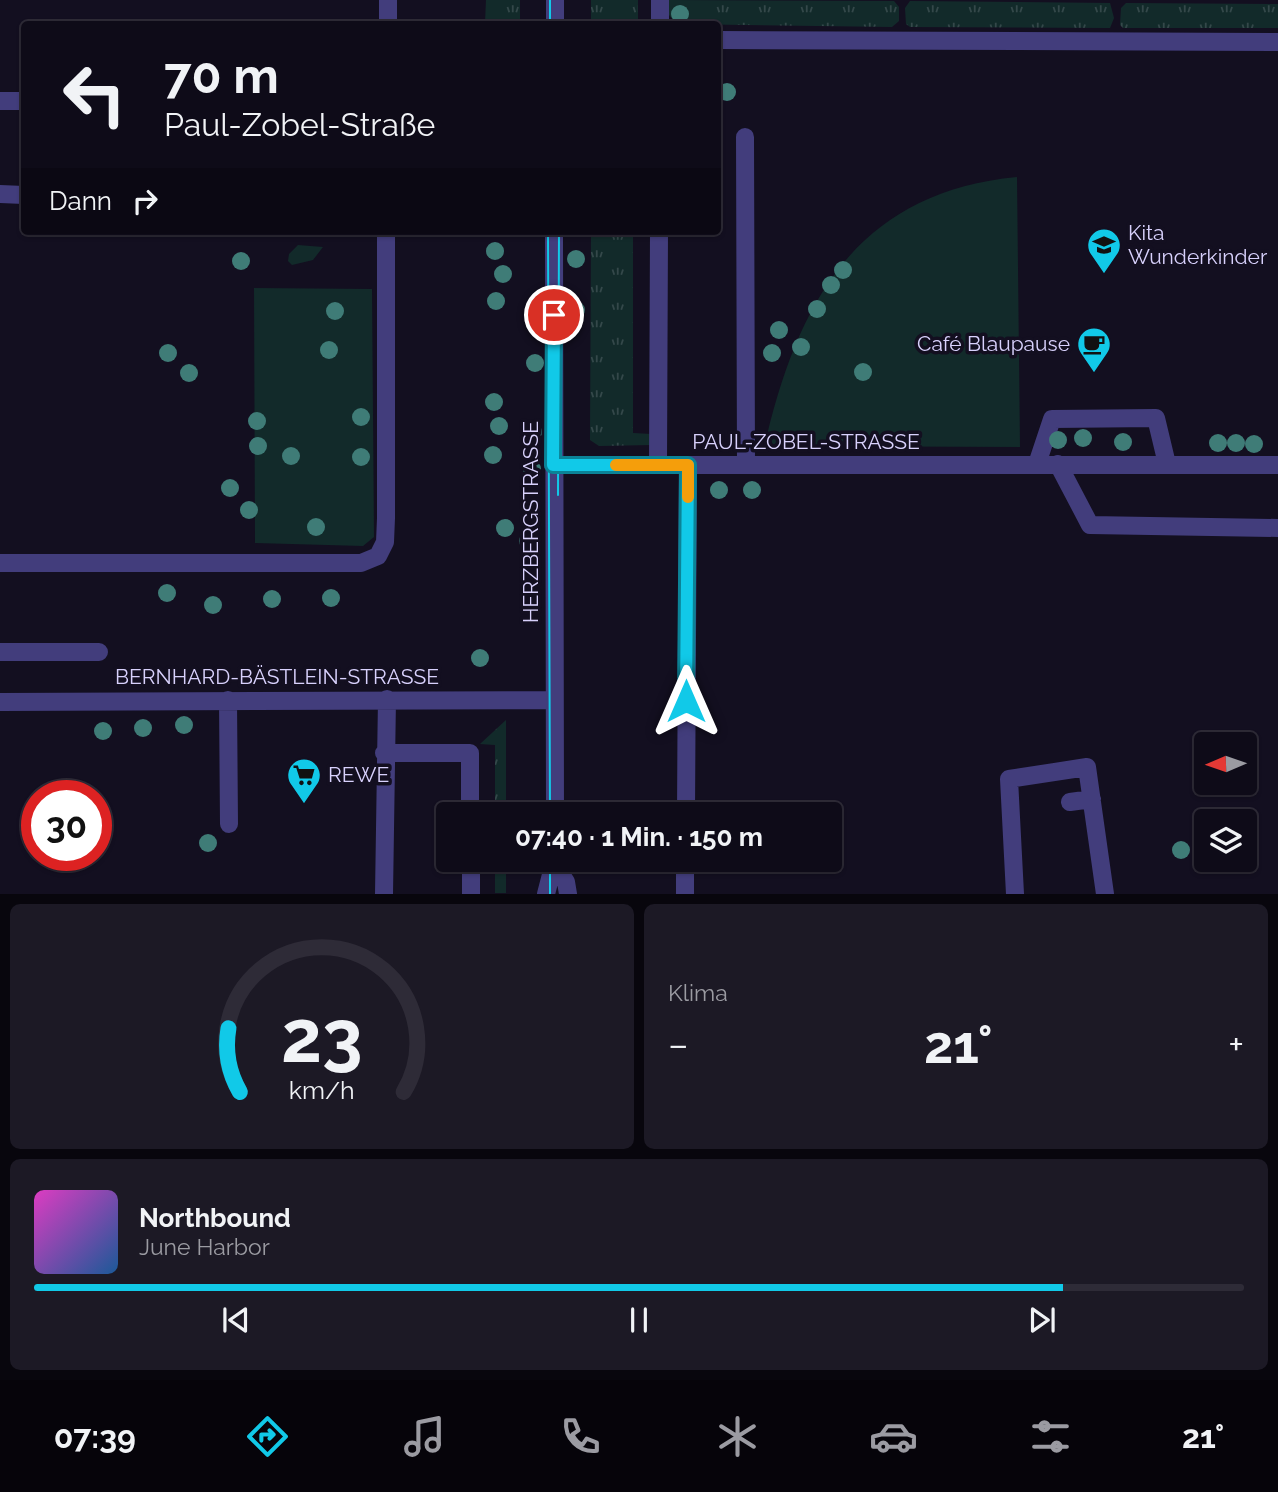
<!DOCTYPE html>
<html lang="de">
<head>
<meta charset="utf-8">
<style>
	:root { --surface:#0e0b18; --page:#1c1925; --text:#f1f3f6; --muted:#9b9ba2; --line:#2e2b37; --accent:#11c9e8 }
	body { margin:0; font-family:Raleway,sans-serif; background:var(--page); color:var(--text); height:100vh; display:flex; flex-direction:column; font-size:26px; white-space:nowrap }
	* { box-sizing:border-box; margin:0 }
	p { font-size:23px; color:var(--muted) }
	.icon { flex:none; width:38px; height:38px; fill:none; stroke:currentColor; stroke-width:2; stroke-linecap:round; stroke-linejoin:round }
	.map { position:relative; height:894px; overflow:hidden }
	.panel { display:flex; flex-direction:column; gap:10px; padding:10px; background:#08060d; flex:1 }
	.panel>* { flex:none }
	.hud { position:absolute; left:21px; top:21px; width:700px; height:214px; border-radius:7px; box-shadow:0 2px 5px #0004,0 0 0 2px var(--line); background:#0e0b18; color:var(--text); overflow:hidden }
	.needle { width:46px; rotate:268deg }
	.controls { position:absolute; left:1194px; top:732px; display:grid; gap:14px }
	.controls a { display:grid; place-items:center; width:63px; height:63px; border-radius:7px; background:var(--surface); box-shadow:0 2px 5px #0004,0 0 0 2px var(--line); font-size:35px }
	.speed { position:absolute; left:21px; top:780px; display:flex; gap:14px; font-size:35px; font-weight:700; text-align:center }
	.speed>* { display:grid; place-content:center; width:91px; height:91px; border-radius:50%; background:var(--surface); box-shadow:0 2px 5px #0004,0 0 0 2px var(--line); line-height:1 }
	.speed .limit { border:10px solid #d22; background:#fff; color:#111 }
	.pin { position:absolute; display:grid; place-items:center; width:60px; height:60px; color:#fff; margin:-30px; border:4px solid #fff; border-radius:50%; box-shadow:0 2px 7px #0007 }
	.me { position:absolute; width:77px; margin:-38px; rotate:0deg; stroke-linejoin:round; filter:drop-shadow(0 0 5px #0008) }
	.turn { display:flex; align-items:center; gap:24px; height:147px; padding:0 28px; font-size:32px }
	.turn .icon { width:91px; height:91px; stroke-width:2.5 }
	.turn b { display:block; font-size:49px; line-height:60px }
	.then { display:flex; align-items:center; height:66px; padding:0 28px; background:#0003; gap:14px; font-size:26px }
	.big { font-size:52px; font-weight:700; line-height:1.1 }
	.panel .widget { flex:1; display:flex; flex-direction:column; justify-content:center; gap:10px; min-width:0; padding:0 24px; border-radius:10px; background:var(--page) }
	.panel .dial { align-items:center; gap:0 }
	.dial svg { height:182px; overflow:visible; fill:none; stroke:var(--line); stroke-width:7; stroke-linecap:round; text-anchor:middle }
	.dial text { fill:var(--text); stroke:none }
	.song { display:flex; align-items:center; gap:21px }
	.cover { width:84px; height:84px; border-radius:10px; background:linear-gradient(135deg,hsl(310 70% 55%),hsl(210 70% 35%)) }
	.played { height:7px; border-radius:4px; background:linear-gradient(90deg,var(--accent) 85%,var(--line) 85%) }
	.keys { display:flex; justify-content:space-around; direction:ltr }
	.heat { display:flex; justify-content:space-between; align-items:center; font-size:38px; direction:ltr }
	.panel .tiles { flex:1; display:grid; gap:10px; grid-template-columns:1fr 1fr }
	.widget:last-child { grid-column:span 2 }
	.trip { position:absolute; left:436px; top:802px; width:406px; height:70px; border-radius:7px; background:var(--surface); box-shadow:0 2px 5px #0004,0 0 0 2px var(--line); font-weight:700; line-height:70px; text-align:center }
	.tabs { display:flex; height:112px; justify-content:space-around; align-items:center; background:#06040a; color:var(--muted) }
	.tabs .icon { width:49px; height:49px }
	.tabs .current { color:var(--accent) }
	.tabs b { font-size:32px; color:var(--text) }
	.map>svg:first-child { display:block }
	.grass { fill:url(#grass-tufts) }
	.green { fill:#122a2a }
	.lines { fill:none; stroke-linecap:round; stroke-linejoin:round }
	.minor { stroke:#423d7c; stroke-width:18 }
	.tram { stroke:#11c9e8; stroke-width:2 }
	.tree { fill:#3f7c77 }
	.route-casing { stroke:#0b8397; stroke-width:18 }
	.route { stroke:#11c9e8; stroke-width:12 }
	.slow { stroke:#f59e0b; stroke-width:12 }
	.labels { text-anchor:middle; stroke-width:7; stroke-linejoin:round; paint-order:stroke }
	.poi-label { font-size:21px; fill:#d8d1fc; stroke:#130f20; text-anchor:start }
	.street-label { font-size:21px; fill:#d8d1fc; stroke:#130f20 }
</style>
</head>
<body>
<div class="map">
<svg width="1278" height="894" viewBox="0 0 1278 894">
	<defs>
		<pattern id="grass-tufts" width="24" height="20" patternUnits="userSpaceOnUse" patternTransform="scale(1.75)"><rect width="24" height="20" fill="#122a2a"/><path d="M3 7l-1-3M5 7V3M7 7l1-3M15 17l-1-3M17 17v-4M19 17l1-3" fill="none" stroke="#34484a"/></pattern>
	</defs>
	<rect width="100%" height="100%" fill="#130f20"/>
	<path class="grass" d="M486,0H520V24H485Z
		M591,0H638V24H591Z
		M668,0L894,1L899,7V21L892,27L677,24L669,15Z
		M910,1L1110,3L1114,18L1110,28L910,27L906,24L905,8Z
		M1126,3L1278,4V28H1123L1120,25L1121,8Z
		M591,231H633V433L651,434V445L599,446L590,440Z
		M506,720V814H495V745L480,744Z
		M495,859H506V893H495Z"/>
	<path class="green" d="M1017,177L1020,447L773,446L767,435C801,295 862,192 1017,177Z
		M298,245L323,247L313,260L292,265L288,261L289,254Z
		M254,288L372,289L374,537L363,546L255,543Z"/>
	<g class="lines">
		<path class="minor" d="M388,24V0
			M555,24V0
			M660,24V0
			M718,40L1278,42
			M0,101H24
			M745,137L746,465
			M0,194L24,195
			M554,231L555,814
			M1037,464L1052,419L1156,418L1167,464
			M1058,464L1090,525L1278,528
			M553,465H1278
			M658,465L659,231
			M0,563H361L378,556L385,542L386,518V231
			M0,652H99
			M228,700L229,824
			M0,702L554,700
			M384,753H470V814
			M1070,802L1092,799
			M686,814L688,465
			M471,859V894
			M555,865L566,882L568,894
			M384,894L387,699
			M546,894L555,859
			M685,894V859
			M1015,894L1009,779L1087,767L1105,894"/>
		<path class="tram" d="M550,24V0
			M548,231L550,814
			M558,495L559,231
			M550,859V894"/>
	</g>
	<g class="tree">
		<circle cx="680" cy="14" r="9"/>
		<circle cx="727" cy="92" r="9"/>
		<circle cx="495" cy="251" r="9"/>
		<circle cx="576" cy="259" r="9"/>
		<circle cx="241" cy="261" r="9"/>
		<circle cx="843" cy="270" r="9"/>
		<circle cx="503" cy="274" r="9"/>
		<circle cx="831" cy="285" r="9"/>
		<circle cx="496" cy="301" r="9"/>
		<circle cx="817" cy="309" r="9"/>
		<circle cx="576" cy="310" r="9"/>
		<circle cx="335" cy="311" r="9"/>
		<circle cx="779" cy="330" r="9"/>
		<circle cx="801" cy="347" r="9"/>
		<circle cx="329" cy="350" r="9"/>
		<circle cx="168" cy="353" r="9"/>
		<circle cx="772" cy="353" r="9"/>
		<circle cx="535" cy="363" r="9"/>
		<circle cx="863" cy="372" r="9"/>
		<circle cx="189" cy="373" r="9"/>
		<circle cx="494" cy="402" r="9"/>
		<circle cx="361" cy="417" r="9"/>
		<circle cx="257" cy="421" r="9"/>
		<circle cx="499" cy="426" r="9"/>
		<circle cx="533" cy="432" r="9"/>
		<circle cx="1083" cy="438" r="9"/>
		<circle cx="1058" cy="440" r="9"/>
		<circle cx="1123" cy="442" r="9"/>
		<circle cx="1218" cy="443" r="9"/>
		<circle cx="1236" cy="443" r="9"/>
		<circle cx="1254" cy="444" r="9"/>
		<circle cx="258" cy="446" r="9"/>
		<circle cx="493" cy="455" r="9"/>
		<circle cx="291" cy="456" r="9"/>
		<circle cx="361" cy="457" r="9"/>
		<circle cx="532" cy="469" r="9"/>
		<circle cx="230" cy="488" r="9"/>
		<circle cx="719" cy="490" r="9"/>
		<circle cx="752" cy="490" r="9"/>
		<circle cx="249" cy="510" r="9"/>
		<circle cx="316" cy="527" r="9"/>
		<circle cx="505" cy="528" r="9"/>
		<circle cx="528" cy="541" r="9"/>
		<circle cx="167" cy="593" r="9"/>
		<circle cx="331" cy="598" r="9"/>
		<circle cx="272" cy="599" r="9"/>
		<circle cx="213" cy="605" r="9"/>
		<circle cx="480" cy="658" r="9"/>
		<circle cx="184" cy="725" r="9"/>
		<circle cx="143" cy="728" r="9"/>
		<circle cx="103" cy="731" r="9"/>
		<circle cx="208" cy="843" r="9"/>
		<circle cx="1181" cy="850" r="9"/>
	</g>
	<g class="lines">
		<g class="route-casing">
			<path id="route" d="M554,315L553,465H688L686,701"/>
		</g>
		<use href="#route" class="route"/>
		<path class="slow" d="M616,465H688V497"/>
	</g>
	<defs>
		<g id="school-pin" transform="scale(1.75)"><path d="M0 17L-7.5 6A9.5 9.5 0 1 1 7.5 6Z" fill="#11c9e8" stroke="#130f20"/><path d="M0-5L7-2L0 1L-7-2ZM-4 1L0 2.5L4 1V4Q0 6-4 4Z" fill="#111"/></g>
		<g id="cafe-pin" transform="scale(1.75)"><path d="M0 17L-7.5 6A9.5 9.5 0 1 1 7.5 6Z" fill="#11c9e8" stroke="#130f20"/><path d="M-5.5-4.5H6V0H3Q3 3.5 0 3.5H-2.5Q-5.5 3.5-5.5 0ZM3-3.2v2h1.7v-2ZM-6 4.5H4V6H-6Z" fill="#111"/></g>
		<g id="supermarket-pin" transform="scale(1.75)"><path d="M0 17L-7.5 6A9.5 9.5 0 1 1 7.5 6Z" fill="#11c9e8" stroke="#130f20"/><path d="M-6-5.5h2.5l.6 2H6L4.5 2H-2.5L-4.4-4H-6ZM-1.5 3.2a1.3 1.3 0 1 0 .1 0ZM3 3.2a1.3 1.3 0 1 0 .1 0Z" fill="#111"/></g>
	</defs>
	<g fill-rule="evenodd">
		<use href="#school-pin" x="1104" y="245"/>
		<use href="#cafe-pin" x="1094" y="344"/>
		<use href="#supermarket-pin" x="304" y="775"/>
	</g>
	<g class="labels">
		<g class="poi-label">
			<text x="1128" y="240">Kita<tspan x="1128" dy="24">Wunderkinder</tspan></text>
			<text x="1070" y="351" text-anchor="end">Café Blaupause</text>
			<text x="328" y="782">REWE</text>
		</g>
		<g class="street-label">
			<text x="806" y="449">PAUL-ZOBEL-STRASSE</text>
			<text transform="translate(531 522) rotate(-90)" y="7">HERZBERGSTRASSE</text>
			<text x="277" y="684">BERNHARD-BÄSTLEIN-STRASSE</text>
		</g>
	</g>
</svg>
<div class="controls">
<a><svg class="needle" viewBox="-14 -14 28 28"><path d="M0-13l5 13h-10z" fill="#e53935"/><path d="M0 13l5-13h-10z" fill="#9b9ba2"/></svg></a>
<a><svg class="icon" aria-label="layers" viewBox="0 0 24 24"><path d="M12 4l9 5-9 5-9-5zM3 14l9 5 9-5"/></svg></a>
</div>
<div class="speed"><div class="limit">30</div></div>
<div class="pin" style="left:554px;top:315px;background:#d93025"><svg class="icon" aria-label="arrive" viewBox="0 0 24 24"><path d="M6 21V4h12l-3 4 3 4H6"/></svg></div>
<svg class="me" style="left:686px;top:701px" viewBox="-20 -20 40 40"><path d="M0-17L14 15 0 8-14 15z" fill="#11c9e8" stroke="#fff" stroke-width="4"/></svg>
<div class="trip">07:40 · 1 Min. · 150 m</div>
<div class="hud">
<div class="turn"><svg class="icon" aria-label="left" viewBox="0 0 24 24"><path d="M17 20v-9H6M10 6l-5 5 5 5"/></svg><div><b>70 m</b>Paul-Zobel-Straße</div></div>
<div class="then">Dann<svg class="icon" aria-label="right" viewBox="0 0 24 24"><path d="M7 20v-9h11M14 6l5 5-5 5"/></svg></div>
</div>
</div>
<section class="panel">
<div class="tiles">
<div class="widget dial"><svg viewBox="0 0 100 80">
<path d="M14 69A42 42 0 1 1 86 69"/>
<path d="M14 69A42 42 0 0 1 9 41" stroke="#11c9e8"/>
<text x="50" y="56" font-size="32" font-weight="700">23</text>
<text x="50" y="72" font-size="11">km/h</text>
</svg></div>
<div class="widget"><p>Klima</p>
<div class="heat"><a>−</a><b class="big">21°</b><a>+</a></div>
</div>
<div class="widget">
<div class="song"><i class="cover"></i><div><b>Northbound</b><p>June Harbor</p></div></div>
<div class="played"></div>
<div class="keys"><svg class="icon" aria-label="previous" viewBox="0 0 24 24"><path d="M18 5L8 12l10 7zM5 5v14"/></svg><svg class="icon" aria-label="pause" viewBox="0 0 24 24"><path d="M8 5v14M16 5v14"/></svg><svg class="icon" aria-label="next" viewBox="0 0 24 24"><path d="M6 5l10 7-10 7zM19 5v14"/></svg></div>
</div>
</div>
</section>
<nav class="tabs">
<b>07:39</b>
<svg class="icon current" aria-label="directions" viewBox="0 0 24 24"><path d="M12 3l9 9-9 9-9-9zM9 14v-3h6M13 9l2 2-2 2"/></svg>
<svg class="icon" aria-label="music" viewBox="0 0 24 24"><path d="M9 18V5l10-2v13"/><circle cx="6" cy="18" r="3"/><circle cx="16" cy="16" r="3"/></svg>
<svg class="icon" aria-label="phone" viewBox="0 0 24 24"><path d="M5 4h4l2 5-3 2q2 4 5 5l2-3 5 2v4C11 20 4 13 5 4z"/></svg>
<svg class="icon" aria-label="climate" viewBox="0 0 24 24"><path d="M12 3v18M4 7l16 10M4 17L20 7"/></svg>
<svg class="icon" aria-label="car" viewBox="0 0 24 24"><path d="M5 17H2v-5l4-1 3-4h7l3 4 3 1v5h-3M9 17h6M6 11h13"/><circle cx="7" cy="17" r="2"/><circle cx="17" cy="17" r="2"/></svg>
<svg class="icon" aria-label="filters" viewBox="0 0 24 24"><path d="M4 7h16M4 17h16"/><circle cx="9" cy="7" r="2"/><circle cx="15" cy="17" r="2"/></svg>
<b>21°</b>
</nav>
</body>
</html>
